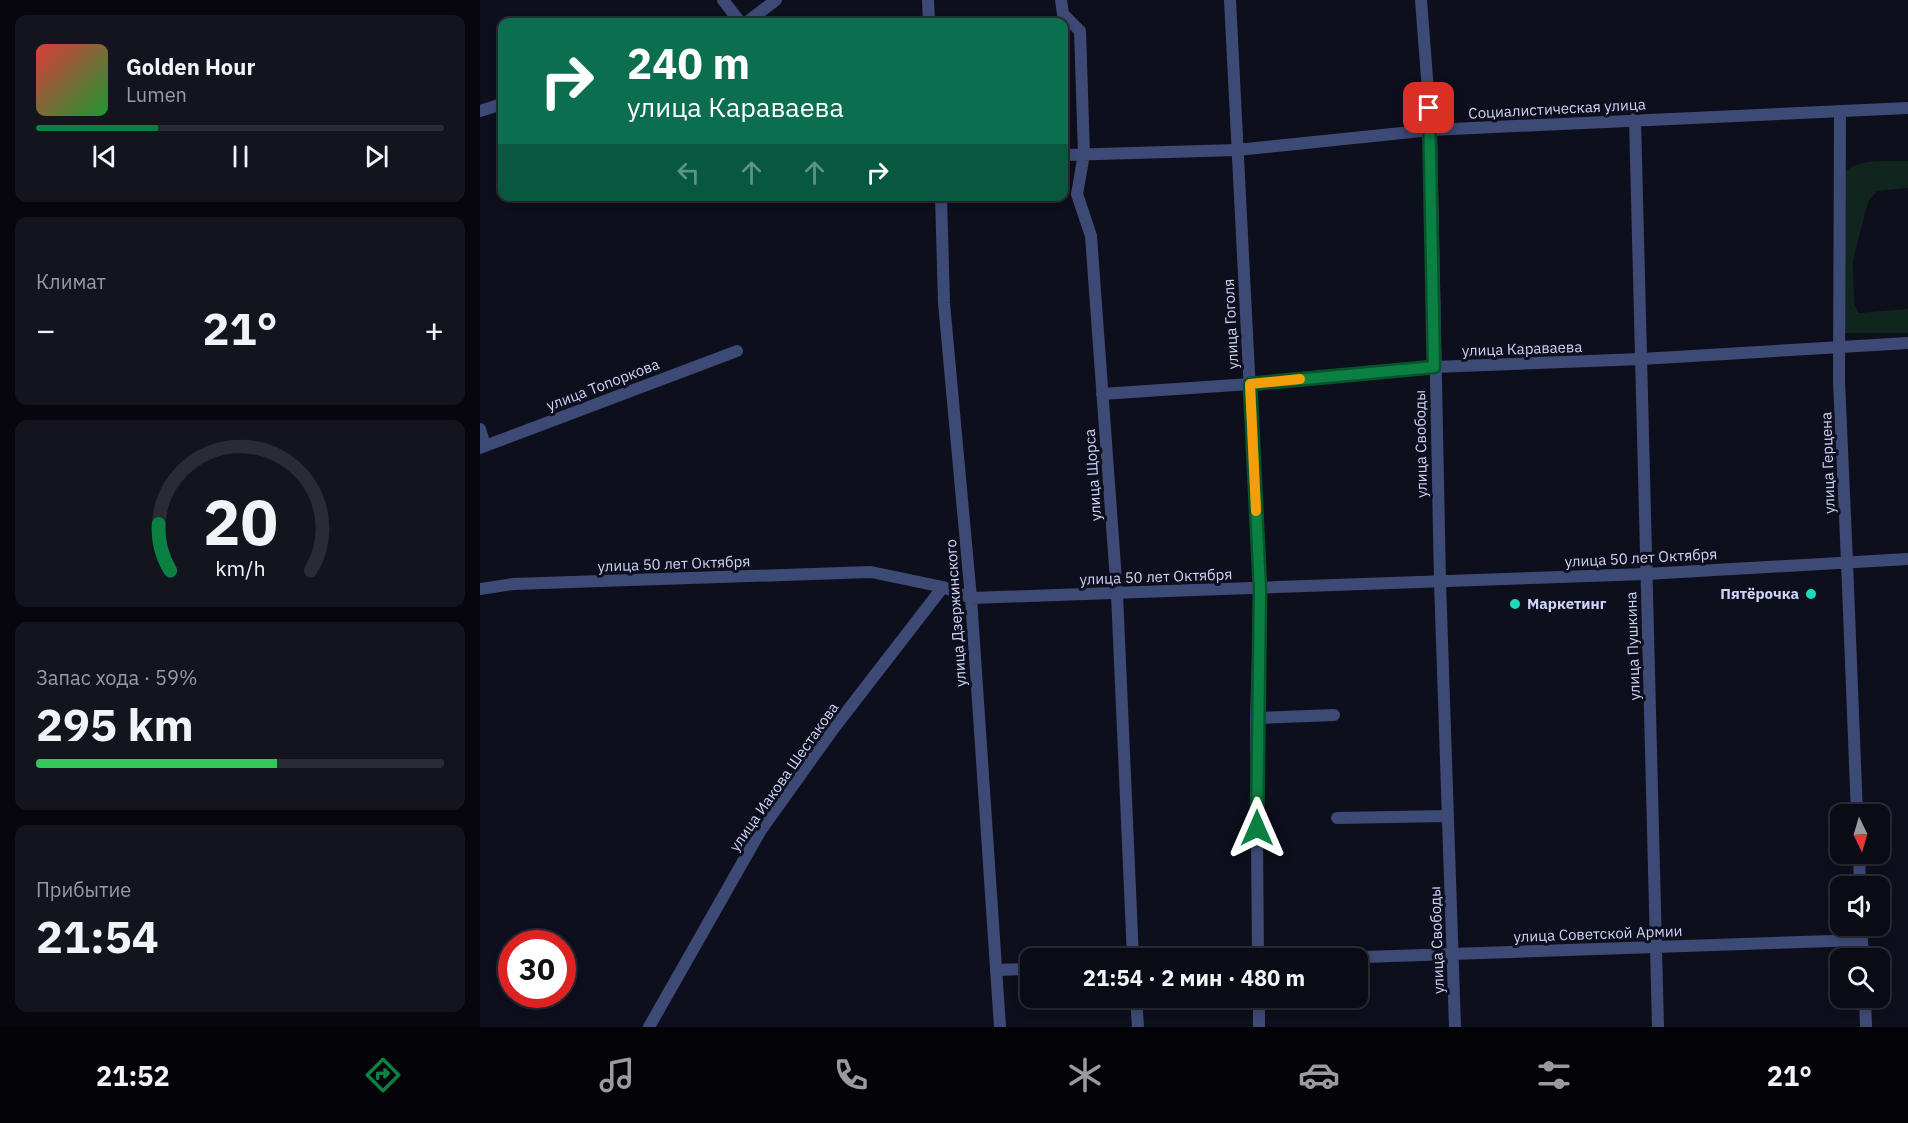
<!DOCTYPE html>
<html lang="ru">
<head>
<meta charset="utf-8">
<style>
	:root { --surface:#0a0b15; --page:#13141e; --text:#f1f3f6; --muted:#999ba0; --line:#2a2b34; --accent:#0b8043 }
	body { margin:0; font-family:"IBM Plex Sans",sans-serif; background:var(--page); color:var(--text); height:100vh; display:flex; flex-direction:column; font-size:22px; white-space:nowrap }
	* { box-sizing:border-box; margin:0 }
	p { font-size:20px; color:var(--muted) }
	.icon { flex:none; width:33px; height:33px; fill:none; stroke:currentColor; stroke-width:2; stroke-linecap:round; stroke-linejoin:round }
	.map { position:relative; flex:1; overflow:hidden }
	.sheet { display:flex; flex-direction:column; gap:15px; padding:15px; background:#06060c; width:480px }
	.sheet>* { flex:none }
	.banner { position:absolute; left:18px; top:18px; width:570px; height:183px; border-radius:12px; box-shadow:0 3px 9px #0003,0 0 0 2px var(--line); background:#0b6e4f; color:#fff; overflow:hidden }
	.needle { width:39px; rotate:175deg }
	.fabs { position:absolute; left:1350px; top:804px; display:grid; gap:12px }
	.fabs a { display:grid; place-items:center; width:60px; height:60px; border-radius:12px; background:var(--surface); box-shadow:0 3px 9px #0003,0 0 0 2px var(--line); font-size:30px }
	.speed { position:absolute; left:18px; top:930px; display:flex; gap:12px; font-size:30px; font-weight:700; text-align:center }
	.speed>* { display:grid; place-content:center; width:78px; height:78px; border-radius:50%; background:var(--surface); box-shadow:0 3px 9px #0003,0 0 0 2px var(--line); line-height:1 }
	.speed .limit { border:9px solid #d22; background:#fff; color:#111 }
	.pin { position:absolute; display:grid; place-items:center; width:51px; height:51px; color:#fff; margin:-26px; border-radius:12px; box-shadow:0 3px 9px #0006 }
	.me { position:absolute; width:66px; margin:-33px; rotate:0deg; stroke-linejoin:round; filter:drop-shadow(0 0 4px #0008) }
	.turn { display:flex; align-items:center; gap:21px; height:126px; padding:0 30px; font-size:27px }
	.turn .icon { width:78px; height:78px; stroke-width:2.5 }
	.turn b { display:block; font-size:42px; line-height:51px }
	.lanes { display:flex; align-items:center; height:57px; padding:0 30px; background:#0003; justify-content:center; gap:30px; direction:ltr }
	.lanes .off { opacity:.35 }
	.big { font-size:45px; font-weight:800; line-height:1.1 }
	.sheet .widget { flex:1; display:flex; flex-direction:column; justify-content:center; gap:9px; min-width:0; padding:0 21px; border-radius:12px; background:var(--page) }
	.sheet .dial { align-items:center; gap:0 }
	.dial svg { height:156px; overflow:visible; fill:none; stroke:var(--line); stroke-width:7; stroke-linecap:round; text-anchor:middle }
	.dial text { fill:var(--text); stroke:none }
	.song { display:flex; align-items:center; gap:18px }
	.cover { width:72px; height:72px; border-radius:9px; background:linear-gradient(135deg,hsl(0 70% 55%),hsl(130 70% 35%)) }
	.played { height:6px; border-radius:3px; background:linear-gradient(90deg,var(--accent) 30%,var(--line) 30%) }
	.keys { display:flex; justify-content:space-around; direction:ltr }
	.heat { display:flex; justify-content:space-between; align-items:center; font-size:33px; direction:ltr }
	.charge { height:9px; border-radius:4px; background:linear-gradient(90deg,#34c759 59%,var(--line) 0) }
	.trip { position:absolute; left:540px; top:948px; width:348px; height:60px; border-radius:12px; background:var(--surface); box-shadow:0 3px 9px #0003,0 0 0 2px var(--line); font-weight:800; line-height:60px; text-align:center }
	.tab-bar { display:flex; height:96px; justify-content:space-around; align-items:center; background:#040408; color:var(--muted) }
	.tab-bar .icon { width:42px; height:42px }
	.tab-bar .on { color:var(--accent) }
	.tab-bar b { font-size:27px; color:var(--text) }
	main { display:flex; flex:1; min-height:0 }
	.map>svg:first-child { display:block }
	.green { fill:#11251f }
	.lines { fill:none; stroke-linecap:round; stroke-linejoin:round }
	.minor { stroke:#3e4a76; stroke-width:12 }
	.tertiary { stroke:#3e4a76; stroke-width:12 }
	.route-casing { stroke:#07532c; stroke-width:15 }
	.route { stroke:#0b8043; stroke-width:10 }
	.slow { stroke:#f59e0b; stroke-width:10 }
	.poi-dot { fill:#1adabb; stroke:#0e0f1c; stroke-width:2 }
	.labels { text-anchor:middle; stroke-width:6; stroke-linejoin:round; paint-order:stroke }
	.street-label { font-size:15px; fill:#ced4f9; stroke:#0e0f1c }
	.poi-label { font-size:15px; font-weight:bold; fill:#ced4f9; stroke:#0e0f1c; text-anchor:end }
</style>
</head>
<body>
<main>
<section class="sheet">
<div class="widget">
<div class="song"><i class="cover"></i><div><b>Golden Hour</b><p>Lumen</p></div></div>
<div class="played"></div>
<div class="keys"><svg class="icon" aria-label="previous" viewBox="0 0 24 24"><path d="M18 5L8 12l10 7zM5 5v14"/></svg><svg class="icon" aria-label="pause" viewBox="0 0 24 24"><path d="M8 5v14M16 5v14"/></svg><svg class="icon" aria-label="next" viewBox="0 0 24 24"><path d="M6 5l10 7-10 7zM19 5v14"/></svg></div>
</div>
<div class="widget"><p>Климат</p>
<div class="heat"><a>−</a><b class="big">21°</b><a>+</a></div>
</div>
<div class="widget dial"><svg viewBox="0 0 100 80">
<path d="M14 69A42 42 0 1 1 86 69"/>
<path d="M14 69A42 42 0 0 1 8 45" stroke="#0b8043"/>
<text x="50" y="56" font-size="32" font-weight="700">20</text>
<text x="50" y="72" font-size="11">km/h</text>
</svg></div>
<div class="widget"><p>Запас хода · 59%</p><b class="big">295 km</b><div class="charge"></div></div>
<div class="widget"><p>Прибытие</p><b class="big">21:54</b></div>
</section>
<div class="map">
<svg width="1428" height="1027" viewBox="0 0 1428 1027">
	<rect width="100%" height="100%" fill="#0e0f1c"/>
	<path class="green" d="M1428,161V188L1397,191L1388,202L1373,260L1374,303L1379,313L1428,309V333H1363L1362,176C1375,157 1406,162 1428,161Z"/>
	<g class="lines">
		<path class="minor" d="M243,0L260,22
			M581,0L583,14L600,31L604,154L597,194L611,236L637,594L653,958
			M750,0L780,589L776,718L778,958
			M941,0L951,130L960,582L975,1027
			M1360,111L1359,381L1367,562
			M1155,119L1178,1027
			M584,155L757,150L951,130L1428,108
			M622,394L770,384L955,367L1161,359L1428,343
			M0,429L5,446
			M0,448L257,351
			M0,589L33,584L391,572L463,587L491,598
			M776,718L854,715
			M857,818L967,816
			M854,958L1382,940
			M516,970L550,969
			M656,998L658,1027
			M779,998V1027
			M169,1027L281,830L354,728L463,587"/>
		<path class="tertiary" d="M448,0L449,22
			M267,22L296,0
			M0,111L22,104
			M461,196L464,303L491,598L520,1027
			M1367,562L1377,814
			M491,598L1166,574L1428,559
			M1379,854L1380,886
			M1381,926L1383,958
			M1385,998L1386,1027"/>
	</g>
	<g class="lines">
		<g class="route-casing">
			<path id="route" d="M777,828L780,589L770,384L954,367L949,108"/>
		</g>
		<use href="#route" class="route"/>
		<path class="slow" d="M776,511L770,384L820,379"/>
	</g>
	<g class="poi-dot">
		<circle cx="1331" cy="594" r="6"/>
		<circle cx="1035" cy="604" r="6"/>
	</g>
	<g class="labels">
		<g class="street-label">
			<text transform="translate(1077 109) rotate(-3)" y="5">Социалистическая улица</text>
			<text transform="translate(751 324) rotate(-93)" y="5">улица Гоголя</text>
			<text transform="translate(1042 349) rotate(-2)" y="5">улица Караваева</text>
			<text transform="translate(123 385) rotate(-21)" y="5">улица Топоркова</text>
			<text transform="translate(941 444) rotate(-91)" y="5">улица Свободы</text>
			<text transform="translate(1348 463) rotate(-92)" y="5">улица Герцена</text>
			<text transform="translate(613 475) rotate(-94)" y="5">улица Щорса</text>
			<text transform="translate(1161 558) rotate(-3)" y="5">улица 50 лет Октября</text>
			<text transform="translate(194 564) rotate(-2)" y="5">улица 50 лет Октября</text>
			<text transform="translate(676 577) rotate(-2)" y="5">улица 50 лет Октября</text>
			<text transform="translate(476 613) rotate(-94)" y="5">улица Дзержинского</text>
			<text transform="translate(1153 646) rotate(-92)" y="5">улица Пушкина</text>
			<text transform="translate(304 777) rotate(-55)" y="5">улица Иакова Шестакова</text>
			<text transform="translate(1118 934) rotate(-2)" y="5">улица Советской Армии</text>
			<text transform="translate(957 940) rotate(-92)" y="5">улица Свободы</text>
		</g>
		<g class="poi-label">
			<text x="1319" y="599">Пятёрочка</text>
			<text x="1047" y="609" text-anchor="start">Маркетинг</text>
		</g>
	</g>
</svg>
<div class="fabs">
<a><svg class="needle" viewBox="-14 -14 28 28"><path d="M0-13l5 13h-10z" fill="#e53935"/><path d="M0 13l5-13h-10z" fill="#999ba0"/></svg></a>
<a><svg class="icon" aria-label="sound" viewBox="0 0 24 24"><path d="M4 9h4l5-4v14l-5-4H4zM17 9q2 3 0 6"/></svg></a>
<a><svg class="icon" aria-label="search" viewBox="0 0 24 24"><circle cx="10" cy="10" r="6"/><path d="M15 15l6 6"/></svg></a>
</div>
<div class="speed"><div class="limit">30</div></div>
<div class="pin" style="left:949px;top:108px;background:#d93025"><svg class="icon" aria-label="arrive" viewBox="0 0 24 24"><path d="M6 21V4h12l-3 4 3 4H6"/></svg></div>
<svg class="me" style="left:777px;top:828px" viewBox="-20 -20 40 40"><path d="M0-17L14 15 0 8-14 15z" fill="#0b8043" stroke="#fff" stroke-width="4"/></svg>
<div class="trip">21:54 · 2 мин · 480 m</div>
<div class="banner">
<div class="turn"><svg class="icon" aria-label="right" viewBox="0 0 24 24"><path d="M7 20v-9h11M14 6l5 5-5 5"/></svg><div><b>240 m</b>улица Караваева</div></div>
<div class="lanes"><svg class="icon off" aria-label="left" viewBox="0 0 24 24"><path d="M17 20v-9H6M10 6l-5 5 5 5"/></svg><svg class="icon off" aria-label="ahead" viewBox="0 0 24 24"><path d="M12 20V5M6 11l6-6 6 6"/></svg><svg class="icon off" aria-label="ahead" viewBox="0 0 24 24"><path d="M12 20V5M6 11l6-6 6 6"/></svg><svg class="icon" aria-label="right" viewBox="0 0 24 24"><path d="M7 20v-9h11M14 6l5 5-5 5"/></svg></div>
</div>
</div>
</main>
<nav class="tab-bar">
<b>21:52</b>
<svg class="icon on" aria-label="directions" viewBox="0 0 24 24"><path d="M12 3l9 9-9 9-9-9zM9 14v-3h6M13 9l2 2-2 2"/></svg>
<svg class="icon" aria-label="music" viewBox="0 0 24 24"><path d="M9 18V5l10-2v13"/><circle cx="6" cy="18" r="3"/><circle cx="16" cy="16" r="3"/></svg>
<svg class="icon" aria-label="phone" viewBox="0 0 24 24"><path d="M5 4h4l2 5-3 2q2 4 5 5l2-3 5 2v4C11 20 4 13 5 4z"/></svg>
<svg class="icon" aria-label="climate" viewBox="0 0 24 24"><path d="M12 3v18M4 7l16 10M4 17L20 7"/></svg>
<svg class="icon" aria-label="car" viewBox="0 0 24 24"><path d="M5 17H2v-5l4-1 3-4h7l3 4 3 1v5h-3M9 17h6M6 11h13"/><circle cx="7" cy="17" r="2"/><circle cx="17" cy="17" r="2"/></svg>
<svg class="icon" aria-label="filters" viewBox="0 0 24 24"><path d="M4 7h16M4 17h16"/><circle cx="9" cy="7" r="2"/><circle cx="15" cy="17" r="2"/></svg>
<b>21°</b>
</nav>
</body>
</html>
